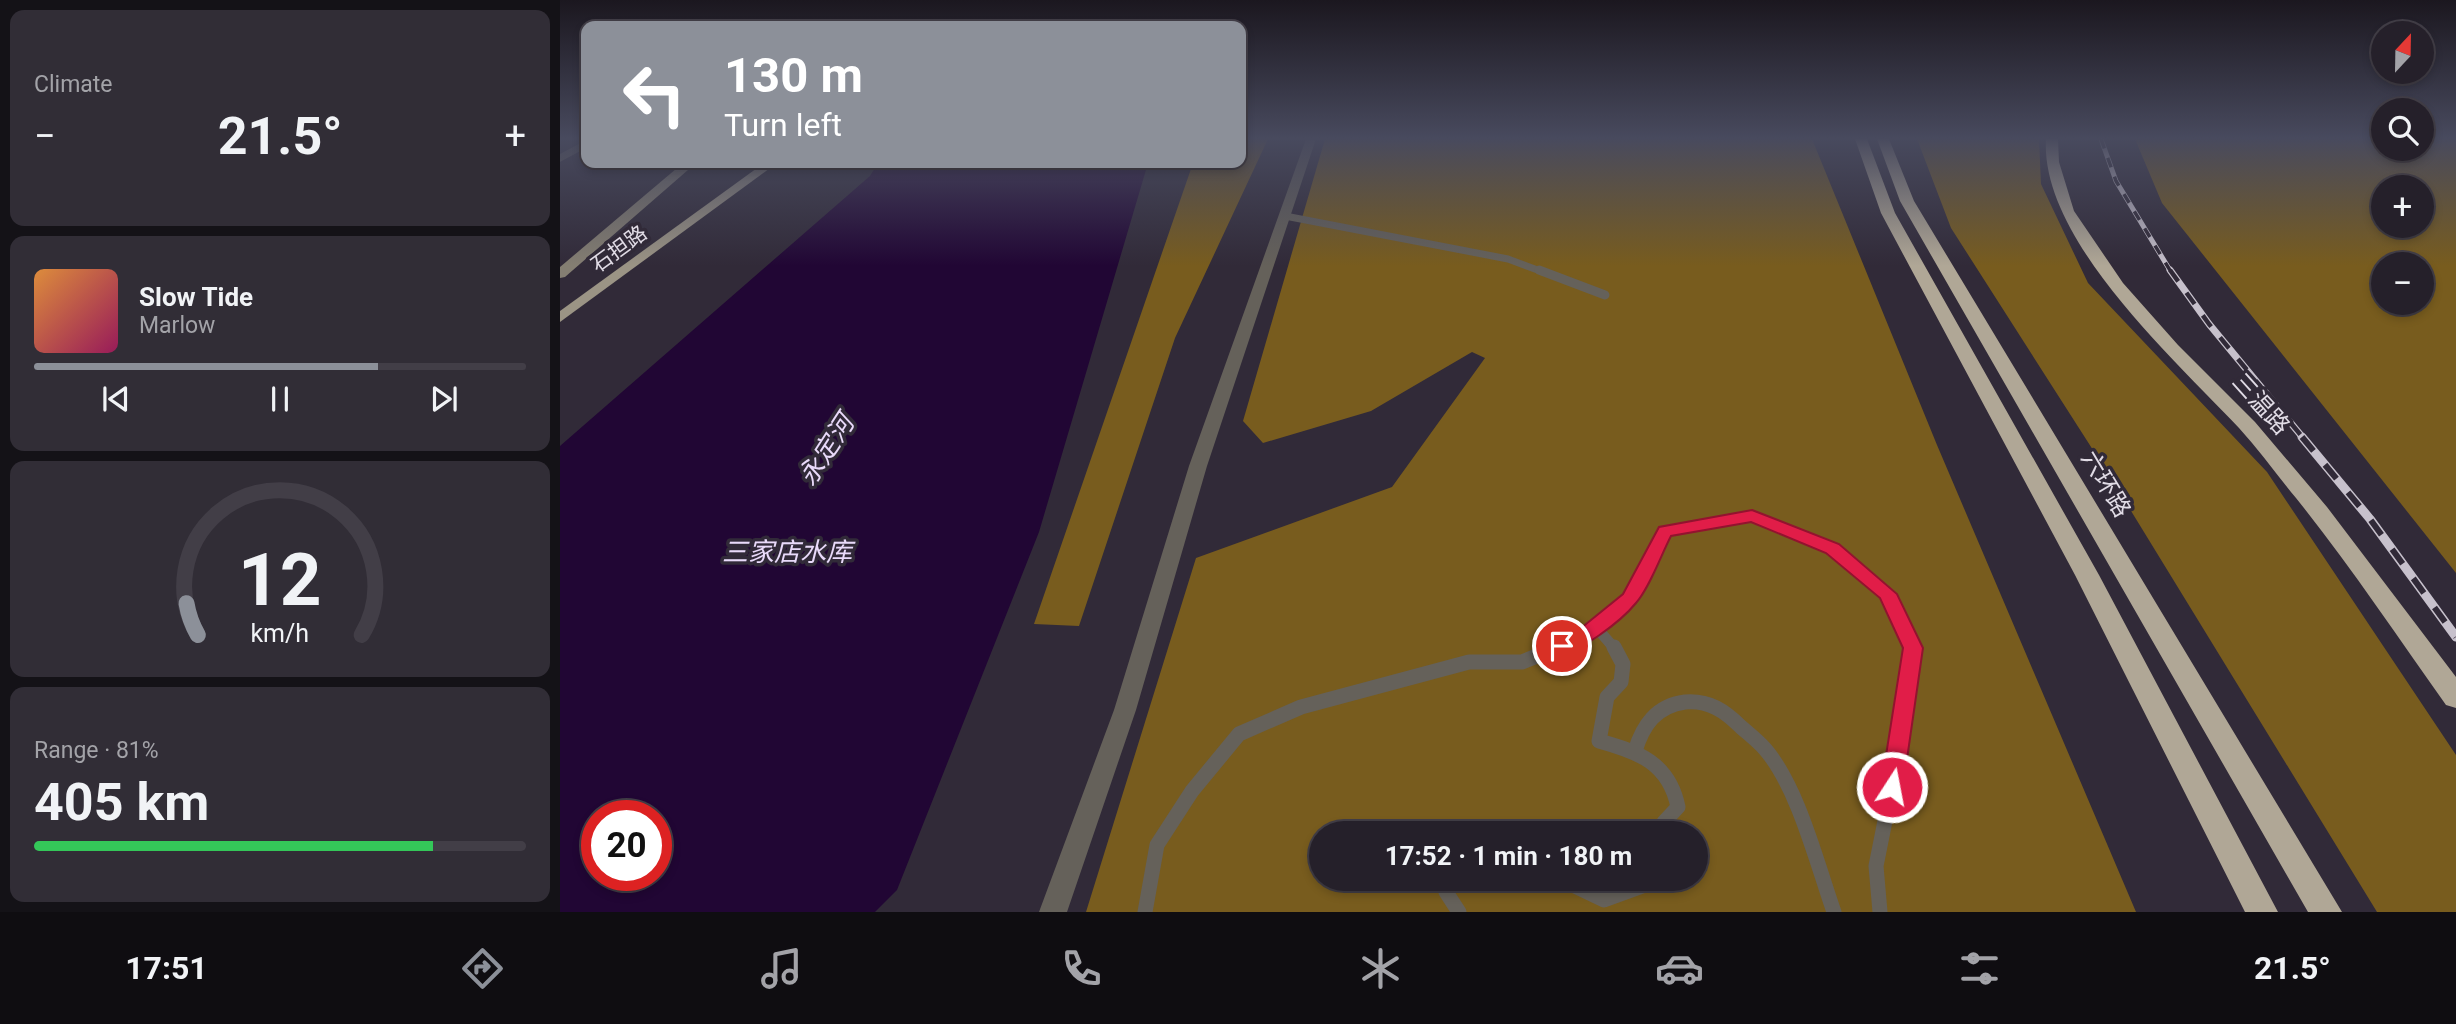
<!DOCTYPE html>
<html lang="en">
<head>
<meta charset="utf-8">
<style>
	:root { --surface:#25202a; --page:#312d36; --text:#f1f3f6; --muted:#a3a3a8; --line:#423e47; --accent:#8c9099 }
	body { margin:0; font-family:Roboto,"Noto Sans SC",sans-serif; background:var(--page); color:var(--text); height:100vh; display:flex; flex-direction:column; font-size:26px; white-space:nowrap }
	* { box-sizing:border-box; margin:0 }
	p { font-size:23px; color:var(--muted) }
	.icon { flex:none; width:38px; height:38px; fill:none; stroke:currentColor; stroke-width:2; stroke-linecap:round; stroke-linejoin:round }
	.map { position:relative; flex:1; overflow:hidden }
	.sheet { display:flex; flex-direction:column; gap:10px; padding:10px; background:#141217; width:560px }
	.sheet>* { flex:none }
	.banner { position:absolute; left:21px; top:21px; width:665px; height:147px; border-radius:14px; box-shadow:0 4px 10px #0003,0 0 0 2px var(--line); background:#8c9099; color:#fff; overflow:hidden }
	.needle { width:46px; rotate:22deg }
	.fabs { position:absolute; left:1811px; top:21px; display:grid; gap:14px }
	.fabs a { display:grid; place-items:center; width:63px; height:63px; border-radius:50%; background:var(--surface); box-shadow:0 4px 10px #0003,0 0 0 2px var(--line); font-size:35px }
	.speed { position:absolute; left:21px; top:800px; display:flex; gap:14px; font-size:35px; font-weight:700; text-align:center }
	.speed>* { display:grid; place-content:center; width:91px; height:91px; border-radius:50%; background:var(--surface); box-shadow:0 4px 10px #0003,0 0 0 2px var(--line); line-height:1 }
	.speed .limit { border:10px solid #d22; background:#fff; color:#111 }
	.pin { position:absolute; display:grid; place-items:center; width:60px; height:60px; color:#fff; margin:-30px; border:4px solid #fff; border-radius:50%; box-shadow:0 2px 7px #0007 }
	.me { position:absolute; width:77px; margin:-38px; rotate:11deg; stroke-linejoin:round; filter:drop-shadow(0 0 5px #0008) }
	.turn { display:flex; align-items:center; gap:24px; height:147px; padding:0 28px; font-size:32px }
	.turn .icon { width:91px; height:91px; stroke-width:2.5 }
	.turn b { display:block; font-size:49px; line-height:60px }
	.big { font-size:52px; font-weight:700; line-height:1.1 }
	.sheet .card { flex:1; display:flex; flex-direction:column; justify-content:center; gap:10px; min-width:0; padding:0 24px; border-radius:14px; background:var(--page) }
	.sheet .dial { align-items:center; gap:0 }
	.dial svg { height:182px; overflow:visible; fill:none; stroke:var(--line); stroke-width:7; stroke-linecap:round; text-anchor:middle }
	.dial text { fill:var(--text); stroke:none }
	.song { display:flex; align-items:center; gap:21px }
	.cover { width:84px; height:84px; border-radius:10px; background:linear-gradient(135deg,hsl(30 70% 55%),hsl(330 70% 35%)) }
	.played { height:7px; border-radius:4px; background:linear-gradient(90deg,var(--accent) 70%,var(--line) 70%) }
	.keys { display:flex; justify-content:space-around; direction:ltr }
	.heat { display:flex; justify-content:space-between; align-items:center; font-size:38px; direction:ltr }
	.charge { height:10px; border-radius:5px; background:linear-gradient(90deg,#34c759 81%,var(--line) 0) }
	.trip { position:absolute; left:749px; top:821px; width:399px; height:70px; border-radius:35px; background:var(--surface); box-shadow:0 4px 10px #0003,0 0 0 2px var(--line); font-weight:700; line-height:70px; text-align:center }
	.tabs { display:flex; height:112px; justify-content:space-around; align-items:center; background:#0f0d11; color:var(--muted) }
	.tabs .icon { width:49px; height:49px }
	.tabs .on { color:var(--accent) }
	.tabs b { font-size:32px; color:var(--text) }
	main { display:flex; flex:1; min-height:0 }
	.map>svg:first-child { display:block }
	.forest { fill:#785c1e; fill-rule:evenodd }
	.water { fill:#210634; fill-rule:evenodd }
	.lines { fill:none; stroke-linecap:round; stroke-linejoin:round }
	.lane-far3 { stroke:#65615a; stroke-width:7 }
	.lane-far2 { stroke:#65615a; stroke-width:9 }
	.lane-far1 { stroke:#65615a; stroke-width:11 }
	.lane { stroke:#65615a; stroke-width:15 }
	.street { fill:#65615a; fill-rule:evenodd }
	.secondary { fill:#847e72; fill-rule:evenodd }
	.primary { fill:#9b9485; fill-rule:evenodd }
	.highway { fill:#b0a796; fill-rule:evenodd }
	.rail-far2-casing { stroke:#c7c1cc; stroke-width:5 }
	.rail-far1-casing { stroke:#c7c1cc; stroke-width:7 }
	.rail-casing { stroke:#c7c1cc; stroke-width:9 }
	.rail-far2 { stroke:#312a38; stroke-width:3.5; stroke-dasharray:10; stroke-linecap:butt }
	.rail-far1 { stroke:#312a38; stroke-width:4.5; stroke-dasharray:14; stroke-linecap:butt }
	.rail { stroke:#312a38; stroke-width:6; stroke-dasharray:18; stroke-linecap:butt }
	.route { fill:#e11d48; stroke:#92132f; stroke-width:2 }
	.labels { text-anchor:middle; stroke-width:7; stroke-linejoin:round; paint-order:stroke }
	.far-street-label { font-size:21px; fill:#e1dce6; stroke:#312a38 }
	.street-label { font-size:24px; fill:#e1dce6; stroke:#312a38 }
	.water-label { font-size:26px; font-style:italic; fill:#e9dafa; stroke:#312a38 }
</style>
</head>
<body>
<main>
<section class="sheet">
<div class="card"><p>Climate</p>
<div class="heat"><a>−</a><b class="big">21.5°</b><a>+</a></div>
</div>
<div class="card">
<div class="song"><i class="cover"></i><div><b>Slow Tide</b><p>Marlow</p></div></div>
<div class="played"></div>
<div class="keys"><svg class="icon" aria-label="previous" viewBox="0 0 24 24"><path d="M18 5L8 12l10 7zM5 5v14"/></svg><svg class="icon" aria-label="pause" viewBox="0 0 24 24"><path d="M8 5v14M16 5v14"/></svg><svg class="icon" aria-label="next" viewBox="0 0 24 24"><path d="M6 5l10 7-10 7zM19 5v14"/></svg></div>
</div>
<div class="card dial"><svg viewBox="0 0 100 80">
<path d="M14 69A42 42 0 1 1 86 69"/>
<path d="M14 69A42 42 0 0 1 9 55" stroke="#8c9099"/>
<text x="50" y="56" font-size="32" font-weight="700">12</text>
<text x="50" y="72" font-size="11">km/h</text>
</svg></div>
<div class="card"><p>Range · 81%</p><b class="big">405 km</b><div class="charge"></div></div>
</section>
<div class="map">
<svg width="1896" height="912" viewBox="0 0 1896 912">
	<rect width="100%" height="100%" fill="#312a38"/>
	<path class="forest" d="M681,139H708L615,338L519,626L474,624L633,163H681Z
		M765,139H1252L1377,445L1576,912H526L636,558L832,487L925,358L912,352L811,411L703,443L683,421ZM761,833H1136V878H761Z
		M1357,139H1479L1481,184L1528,283L1707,472L1896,755V912H1817L1549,475L1391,228Z
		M1575,139H1823L1824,149H1862V139H1896V573L1602,203ZM1824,187H1862V226H1824ZM1824,264H1862V303H1824Z"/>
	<path class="water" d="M318,163H588L479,532L337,890L315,912H0V446L310,176ZM37,816H96V875H37Z"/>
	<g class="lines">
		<path class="lane-far3" d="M0,158L26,144
			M725,216L948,259L983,272"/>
		<path class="lane-far2" d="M979,270L1045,295"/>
		<path class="lane-far1" d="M1036,627L1055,649
			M995,649L1022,638L1070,598L1105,531L1192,516L1272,548L1328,594L1353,649"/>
		<path class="lane" d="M1054,647L1063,664L1061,682L1047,697L1039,741C1079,752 1109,763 1118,807L1104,822L1102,833
			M1075,751C1083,725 1096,706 1125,702C1149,700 1165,711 1181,727C1189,734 1198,741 1205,749C1238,787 1257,864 1274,912
			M892,878L886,892L899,912
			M998,878L1044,900L1088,884L1090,878
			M585,912L597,845L632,791L679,734L741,707L909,662H962L999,647
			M1320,912L1316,866L1337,761L1353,647"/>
		<path class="street" d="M746,139H756L647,466L576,710L507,912H479L554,710L629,466Z"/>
		<path class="secondary" d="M123,163H136L5,277L0,278V267Z"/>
		<path class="primary" d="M204,163H217L0,322V311Z"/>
		<path class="highway" d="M1295,139H1307L1335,213L1539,575L1718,912H1685L1515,575L1321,213Z
			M1317,139H1329L1354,201L1782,912H1748L1340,201Z
			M1486,139H1498L1499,162L1514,211L1563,283L1618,345L1695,422L1767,507L1896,677V708L1886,705C1837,636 1789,564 1736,498C1717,475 1699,450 1679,428C1614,359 1480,239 1486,139Z"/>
		<g class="rail-far2-casing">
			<path id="rail-far2" d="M1541,139L1556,181L1611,272"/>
		</g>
		<g class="rail-far1-casing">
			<path id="rail-far1" d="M1610,270L1649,324L1744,439"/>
		</g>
		<g class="rail-casing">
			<path id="rail" d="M1742,437L1810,519L1896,637"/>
		</g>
		<use href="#rail-far2" class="rail-far2"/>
		<use href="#rail-far1" class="rail-far1"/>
		<use href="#rail" class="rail"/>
	</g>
	<linearGradient id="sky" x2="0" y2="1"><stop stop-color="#1b171f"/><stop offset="0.52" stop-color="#484a5e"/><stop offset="1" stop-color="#484a5e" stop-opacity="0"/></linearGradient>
	<rect width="1896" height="266" fill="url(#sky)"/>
	<path class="route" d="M1192,510L1279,544L1337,594L1363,648L1343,787L1340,794L1332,797L1324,794L1321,787L1343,648L1320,598L1266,553L1191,522L1111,536C1101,555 1090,587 1076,603C1063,619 1016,658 995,652L992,646L995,641L1015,633L1063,594L1099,527Z"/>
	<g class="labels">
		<g class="far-street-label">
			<text transform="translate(59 249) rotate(-36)" y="7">石担路</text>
		</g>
		<g class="street-label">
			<text transform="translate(1701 404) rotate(48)" y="8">三温路</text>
			<text transform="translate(1546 484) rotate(59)" y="8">六环路</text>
		</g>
		<g class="water-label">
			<text transform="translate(266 450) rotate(-57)" y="9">永定河</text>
			<text x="227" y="561">三家店水库</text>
		</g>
	</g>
</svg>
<div class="fabs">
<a><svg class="needle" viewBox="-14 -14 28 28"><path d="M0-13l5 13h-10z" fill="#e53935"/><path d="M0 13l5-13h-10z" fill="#a3a3a8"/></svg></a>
<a><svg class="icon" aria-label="search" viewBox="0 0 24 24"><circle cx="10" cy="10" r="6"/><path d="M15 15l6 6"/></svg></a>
<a>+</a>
<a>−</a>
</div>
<div class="speed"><div class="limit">20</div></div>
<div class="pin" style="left:1002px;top:646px;background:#d93025"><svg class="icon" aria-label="arrive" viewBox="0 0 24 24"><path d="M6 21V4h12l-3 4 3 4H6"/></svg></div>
<svg class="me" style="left:1332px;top:787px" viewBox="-20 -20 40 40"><circle r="17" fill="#e11d48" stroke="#fff" stroke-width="3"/><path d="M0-11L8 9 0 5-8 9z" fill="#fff"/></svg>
<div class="trip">17:52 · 1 min · 180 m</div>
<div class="banner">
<div class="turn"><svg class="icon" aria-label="left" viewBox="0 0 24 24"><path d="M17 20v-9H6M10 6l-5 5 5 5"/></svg><div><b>130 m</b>Turn left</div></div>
</div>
</div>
</main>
<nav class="tabs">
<b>17:51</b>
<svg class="icon on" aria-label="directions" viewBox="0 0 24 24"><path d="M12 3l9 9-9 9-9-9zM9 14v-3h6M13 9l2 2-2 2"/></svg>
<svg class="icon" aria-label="music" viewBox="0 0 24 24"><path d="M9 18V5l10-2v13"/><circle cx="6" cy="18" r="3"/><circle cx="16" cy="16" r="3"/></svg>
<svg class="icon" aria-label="phone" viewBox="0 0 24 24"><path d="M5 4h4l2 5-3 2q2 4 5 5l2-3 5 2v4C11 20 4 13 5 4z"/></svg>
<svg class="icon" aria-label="climate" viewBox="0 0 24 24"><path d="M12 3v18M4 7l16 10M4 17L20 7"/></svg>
<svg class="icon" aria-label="car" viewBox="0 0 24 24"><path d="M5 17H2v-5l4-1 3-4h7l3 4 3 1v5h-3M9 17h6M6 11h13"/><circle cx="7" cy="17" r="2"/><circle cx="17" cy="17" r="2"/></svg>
<svg class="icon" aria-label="filters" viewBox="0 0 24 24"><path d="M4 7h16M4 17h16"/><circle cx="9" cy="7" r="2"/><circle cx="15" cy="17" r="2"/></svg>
<b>21.5°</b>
</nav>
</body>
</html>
